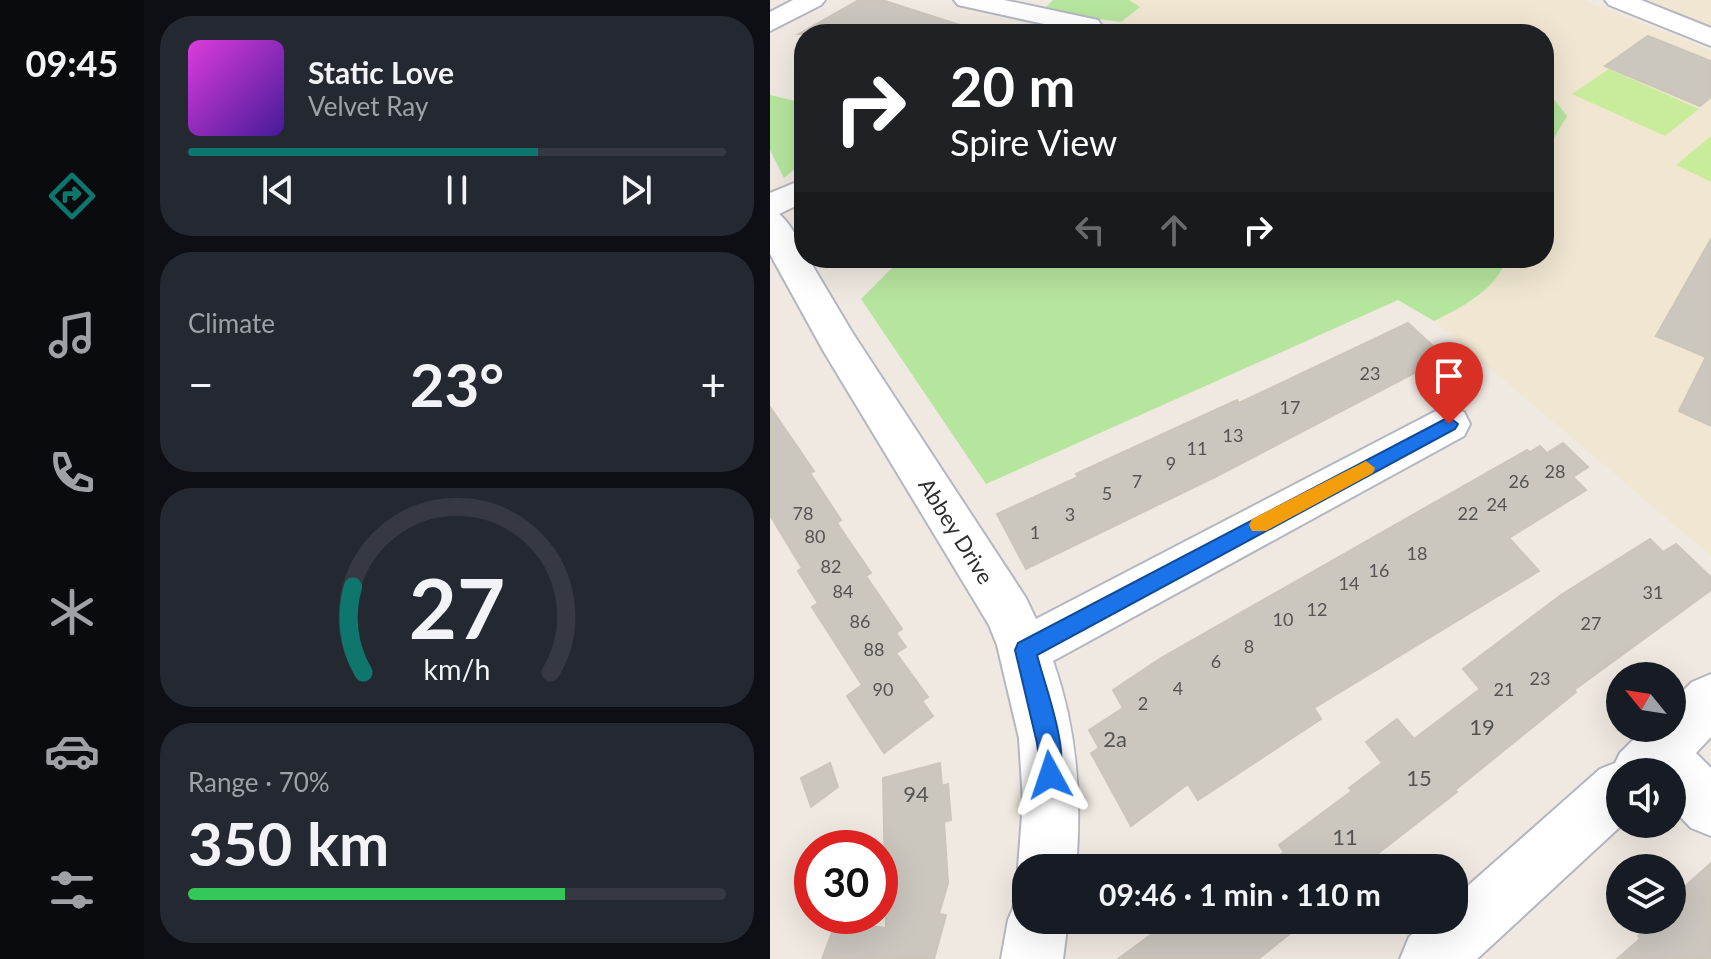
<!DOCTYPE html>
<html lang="en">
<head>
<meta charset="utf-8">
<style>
	:root { --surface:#171b24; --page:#242831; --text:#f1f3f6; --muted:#9ea1a6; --line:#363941; --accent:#0f766e }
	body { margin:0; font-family:Lato,sans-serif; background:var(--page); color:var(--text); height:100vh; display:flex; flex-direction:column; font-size:30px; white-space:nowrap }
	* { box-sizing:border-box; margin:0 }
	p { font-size:26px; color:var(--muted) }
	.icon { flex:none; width:44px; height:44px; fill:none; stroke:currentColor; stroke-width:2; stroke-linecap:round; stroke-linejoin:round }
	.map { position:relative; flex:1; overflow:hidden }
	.side { display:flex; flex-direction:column; gap:16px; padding:16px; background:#0d0f14; width:626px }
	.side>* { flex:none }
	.hud { position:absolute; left:24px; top:24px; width:760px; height:244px; border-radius:32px; box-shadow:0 8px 32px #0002; background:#202124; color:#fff; overflow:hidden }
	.needle { width:52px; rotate:300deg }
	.tools { position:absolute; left:836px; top:662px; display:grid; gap:16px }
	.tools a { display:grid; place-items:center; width:80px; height:80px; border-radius:50%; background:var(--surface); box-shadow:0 8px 32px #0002; font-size:40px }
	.speed { position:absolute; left:24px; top:830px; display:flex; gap:16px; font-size:40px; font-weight:700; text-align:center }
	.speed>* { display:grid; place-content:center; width:104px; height:104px; border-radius:50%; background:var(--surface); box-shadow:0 8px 32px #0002; line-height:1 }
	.speed .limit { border:12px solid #d22; background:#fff; color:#111 }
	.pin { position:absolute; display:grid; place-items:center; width:68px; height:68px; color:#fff; margin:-82px -34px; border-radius:50% 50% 50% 0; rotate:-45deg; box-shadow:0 0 8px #0007 }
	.pin .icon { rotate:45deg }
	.me { position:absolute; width:88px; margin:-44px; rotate:355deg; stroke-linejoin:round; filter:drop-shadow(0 0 6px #0008) }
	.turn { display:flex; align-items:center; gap:28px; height:168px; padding:0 24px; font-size:36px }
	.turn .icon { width:104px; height:104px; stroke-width:2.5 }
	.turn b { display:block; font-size:56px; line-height:68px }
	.lanes { display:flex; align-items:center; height:76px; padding:0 24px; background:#0003; justify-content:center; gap:40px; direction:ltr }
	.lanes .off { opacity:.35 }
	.big { font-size:60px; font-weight:700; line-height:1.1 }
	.side .card { flex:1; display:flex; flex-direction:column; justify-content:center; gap:12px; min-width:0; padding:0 28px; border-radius:32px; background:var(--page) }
	.side .dial { align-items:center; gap:0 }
	.dial svg { height:208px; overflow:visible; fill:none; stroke:var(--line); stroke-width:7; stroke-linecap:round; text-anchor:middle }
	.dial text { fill:var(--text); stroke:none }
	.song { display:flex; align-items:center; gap:24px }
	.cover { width:96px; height:96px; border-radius:12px; background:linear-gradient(135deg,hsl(300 70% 55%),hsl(260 70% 35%)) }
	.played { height:8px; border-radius:4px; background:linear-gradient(90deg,var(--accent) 65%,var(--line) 65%) }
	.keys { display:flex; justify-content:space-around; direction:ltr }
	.heat { display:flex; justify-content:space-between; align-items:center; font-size:44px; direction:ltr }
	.charge { height:12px; border-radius:6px; background:linear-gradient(90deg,#34c759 70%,var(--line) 0) }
	.trip { position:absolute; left:242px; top:854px; width:456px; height:80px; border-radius:32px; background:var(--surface); box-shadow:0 8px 32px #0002; font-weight:700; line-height:80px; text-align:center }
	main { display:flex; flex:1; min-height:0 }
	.dock { display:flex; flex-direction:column; width:144px; justify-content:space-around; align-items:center; background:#090b0e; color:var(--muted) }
	.dock .icon { width:56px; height:56px }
	.dock .selected { color:var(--accent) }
	.dock b { font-size:36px; color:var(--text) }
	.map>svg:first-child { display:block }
	.education { fill:#f0e6d1 }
	.green { fill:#b6e59e }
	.pitch { fill:#c9ec9a }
	.building { fill:#cbc7bf; stroke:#cbc5ba; stroke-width:2 }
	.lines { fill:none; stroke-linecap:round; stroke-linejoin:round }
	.minor-casing { stroke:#b4b7c1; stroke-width:4 }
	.minor { fill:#fff; fill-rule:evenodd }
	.route { fill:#1a73e8; stroke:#114b97; stroke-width:2 }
	.slow { fill:#f59e0b }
	.labels { text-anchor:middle; stroke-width:8; stroke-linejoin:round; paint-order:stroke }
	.number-label { font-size:18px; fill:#555452 }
	.street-label { font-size:22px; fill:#2e2e2e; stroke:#fff }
	.near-number-label { font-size:22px; fill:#555452 }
</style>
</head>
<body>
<main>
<nav class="dock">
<b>09:45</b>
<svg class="icon selected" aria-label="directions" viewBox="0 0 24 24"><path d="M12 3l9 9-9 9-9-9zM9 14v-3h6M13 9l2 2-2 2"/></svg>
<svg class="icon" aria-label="music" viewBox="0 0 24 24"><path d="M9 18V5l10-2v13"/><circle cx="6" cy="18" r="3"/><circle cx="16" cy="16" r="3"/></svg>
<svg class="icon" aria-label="phone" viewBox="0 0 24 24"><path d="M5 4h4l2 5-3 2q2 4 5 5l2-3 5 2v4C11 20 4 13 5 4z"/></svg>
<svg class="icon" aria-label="climate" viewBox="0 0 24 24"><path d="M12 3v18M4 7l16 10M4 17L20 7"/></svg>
<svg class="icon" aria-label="car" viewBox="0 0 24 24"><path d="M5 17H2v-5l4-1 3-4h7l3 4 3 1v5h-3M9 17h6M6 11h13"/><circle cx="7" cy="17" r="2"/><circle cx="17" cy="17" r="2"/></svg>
<svg class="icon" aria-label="filters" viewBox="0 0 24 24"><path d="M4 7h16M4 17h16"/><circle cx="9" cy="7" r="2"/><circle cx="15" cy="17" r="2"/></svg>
</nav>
<section class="side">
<div class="card">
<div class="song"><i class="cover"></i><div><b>Static Love</b><p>Velvet Ray</p></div></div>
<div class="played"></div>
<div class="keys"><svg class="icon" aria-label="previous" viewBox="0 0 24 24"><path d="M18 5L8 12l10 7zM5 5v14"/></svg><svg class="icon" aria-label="pause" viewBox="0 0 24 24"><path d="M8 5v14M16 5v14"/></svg><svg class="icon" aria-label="next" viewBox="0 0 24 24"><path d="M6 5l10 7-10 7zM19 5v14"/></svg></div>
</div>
<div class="card"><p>Climate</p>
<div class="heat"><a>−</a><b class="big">23°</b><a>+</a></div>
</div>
<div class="card dial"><svg viewBox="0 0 100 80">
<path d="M14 69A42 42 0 1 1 86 69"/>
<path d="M14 69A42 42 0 0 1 10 36" stroke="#0f766e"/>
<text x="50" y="56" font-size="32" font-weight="700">27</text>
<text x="50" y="72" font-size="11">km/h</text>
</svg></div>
<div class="card"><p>Range · 70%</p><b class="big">350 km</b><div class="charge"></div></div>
</section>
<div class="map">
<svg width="941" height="959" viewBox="0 0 941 959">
	<rect width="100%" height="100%" fill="#efe9e1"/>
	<path class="education" d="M359,0H813L941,51V556L664,321L706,299L733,270L738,258H774V172L784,138L797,116L774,87V34H336L369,7Z
		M877,0H941V31Z"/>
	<path class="green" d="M283,0H359L370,7L351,22L272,11Z
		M774,87L797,116L784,138L774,172Z
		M0,95L34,103V161L14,178L0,150Z
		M132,258H738C724,291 694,306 664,321L628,300L216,484L91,299Z"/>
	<path class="pitch" d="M839,69L929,109L895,136L802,94Z
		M941,136V182L906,165Z"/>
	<path class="building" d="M89,0H112L199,28V34H29Z
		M878,36L941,61V97L930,106L835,66Z
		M941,239V426L909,411L936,357L886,336Z
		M638,323L675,357L447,476L256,569L227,514L308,477L306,474L334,461L467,400L469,403Z
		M0,407L44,471L40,473L71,520L67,523L101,573L96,576L132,629L126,633L136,647L126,653L158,697L152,701L163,716L114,753L77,696L92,685L42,607L48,603L28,571L32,568L0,515Z
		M793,443L818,467L803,477L816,490L739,538L769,571L544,708L551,719L428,800L418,784L361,826L321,753L329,748L319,730L353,708L343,690L391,658L757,450L760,452L770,446L777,453Z
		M880,539L893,552L906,544L941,577V590L804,690L806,692L685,790L687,792L589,868H492L514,852L509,845L582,791L579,788L612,763L596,742L627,719L644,739L710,689L693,669L791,595Z
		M60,763L68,787L41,807L31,778Z
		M170,763L172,786L178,784L181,820L174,822L178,883L169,914L176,915L164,959H52L66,922L116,928L113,778Z
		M941,863V959H847L870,939L868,936L885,920H902V898Z
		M401,920H537L488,959H348Z"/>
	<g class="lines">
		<g class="minor-casing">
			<path id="minor" d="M23,0H55L51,5L0,31V12Z
				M184,0H234L328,20L332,26L328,32L319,34L188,5Z
				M835,0H871L941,28V46L839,5Z
				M34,179V202L9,214C19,222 33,244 34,258H38L82,332L256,598L266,619L664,412L679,408L694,412L700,424L694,436L283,661C307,729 312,797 306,868H256V888L248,868L253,802L249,738L227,645L219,625L54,352L0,254V193Z
				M941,674V737L926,753L941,768V836L921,828L902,808V772H850V824H853L707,959H630L639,937L658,920H684V898L830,769L845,763L850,753L875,728H902V702L922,682Z
				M256,895V920H298L293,959H231L238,920L247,899Z"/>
		</g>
		<use href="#minor" class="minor"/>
	</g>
	<path class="route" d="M679,417L688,424L685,429L267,655C275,686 301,753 288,783L280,786L272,783L267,743L245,650L248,643Z"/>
	<path class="slow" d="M596,461L605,468L603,473L496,531H482L479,525L482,519Z"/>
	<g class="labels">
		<g class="number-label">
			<text x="600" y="380">23</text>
			<text x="520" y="414">17</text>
			<text x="463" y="442">13</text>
			<text x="427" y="455">11</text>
			<text x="401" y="470">9</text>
			<text x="785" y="478">28</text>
			<text x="367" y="488">7</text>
			<text x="749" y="488">26</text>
			<text x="337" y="500">5</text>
			<text x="727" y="511">24</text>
			<text x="33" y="520">78</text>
			<text x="698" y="520">22</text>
			<text x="300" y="521">3</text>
			<text x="265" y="539">1</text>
			<text x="45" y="543">80</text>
			<text x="647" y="560">18</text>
			<text x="61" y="573">82</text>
			<text x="609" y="577">16</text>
			<text x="579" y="590">14</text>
			<text x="73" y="598">84</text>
			<text x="883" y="599">31</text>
			<text x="547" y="616">12</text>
			<text x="513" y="626">10</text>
			<text x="90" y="628">86</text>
			<text x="821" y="630">27</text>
			<text x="479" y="653">8</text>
			<text x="104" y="656">88</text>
			<text x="446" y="668">6</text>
			<text x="770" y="685">23</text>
			<text x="408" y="695">4</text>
			<text x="113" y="696">90</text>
			<text x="734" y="696">21</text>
			<text x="373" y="710">2</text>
		</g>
		<g class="street-label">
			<text transform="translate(186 531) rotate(58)" y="8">Abbey Drive</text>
		</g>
		<g class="near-number-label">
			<text x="712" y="735">19</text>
			<text x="345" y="747">2a</text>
			<text x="649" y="786">15</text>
			<text x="146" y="802">94</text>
			<text x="575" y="845">11</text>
		</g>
	</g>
</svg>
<div class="tools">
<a><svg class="needle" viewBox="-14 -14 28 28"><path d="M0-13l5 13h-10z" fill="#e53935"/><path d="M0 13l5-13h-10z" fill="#9ea1a6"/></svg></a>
<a><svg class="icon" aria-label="sound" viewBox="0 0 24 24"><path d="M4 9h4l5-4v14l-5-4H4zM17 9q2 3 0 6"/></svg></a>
<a><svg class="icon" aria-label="layers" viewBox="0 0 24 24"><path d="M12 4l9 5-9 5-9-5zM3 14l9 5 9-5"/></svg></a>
</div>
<div class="speed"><div class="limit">30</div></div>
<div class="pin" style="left:679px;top:424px;background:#d93025"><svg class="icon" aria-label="arrive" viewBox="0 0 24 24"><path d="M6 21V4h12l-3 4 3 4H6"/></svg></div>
<svg class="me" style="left:280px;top:775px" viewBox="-20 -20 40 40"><path d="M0-17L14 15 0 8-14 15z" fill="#1a73e8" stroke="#fff" stroke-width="4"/></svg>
<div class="trip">09:46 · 1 min · 110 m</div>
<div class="hud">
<div class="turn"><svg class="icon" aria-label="right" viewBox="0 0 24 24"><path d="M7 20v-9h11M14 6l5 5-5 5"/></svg><div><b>20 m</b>Spire View</div></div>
<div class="lanes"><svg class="icon off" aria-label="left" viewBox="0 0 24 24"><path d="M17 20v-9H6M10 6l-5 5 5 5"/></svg><svg class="icon off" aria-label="ahead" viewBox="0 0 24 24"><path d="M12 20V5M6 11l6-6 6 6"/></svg><svg class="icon" aria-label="right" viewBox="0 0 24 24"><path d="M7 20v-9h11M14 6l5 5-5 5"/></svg></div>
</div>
</div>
</main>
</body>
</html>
